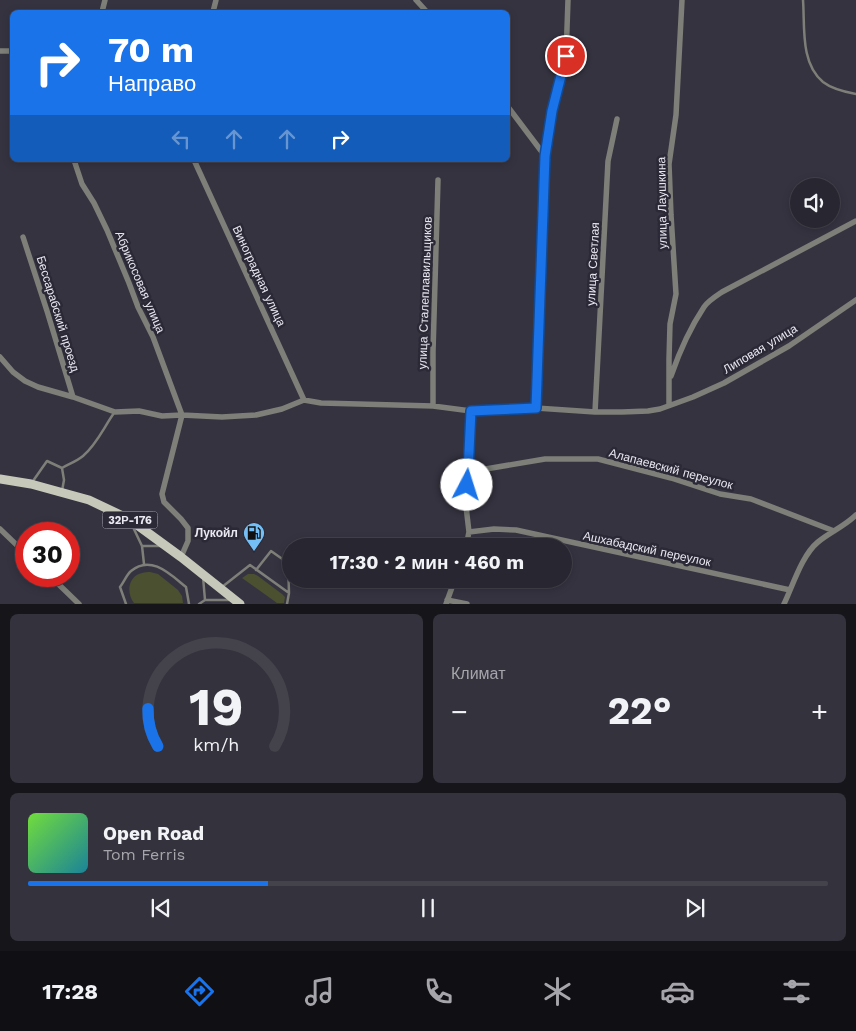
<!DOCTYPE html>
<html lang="ru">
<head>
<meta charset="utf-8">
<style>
	:root { --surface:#282630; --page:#34323c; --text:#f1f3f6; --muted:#a5a5ab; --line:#44434c; --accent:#1a73e8 }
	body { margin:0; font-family:"Work Sans",sans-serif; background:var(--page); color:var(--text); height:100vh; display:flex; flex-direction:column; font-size:19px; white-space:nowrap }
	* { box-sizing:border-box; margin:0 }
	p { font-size:16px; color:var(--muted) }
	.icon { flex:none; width:28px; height:28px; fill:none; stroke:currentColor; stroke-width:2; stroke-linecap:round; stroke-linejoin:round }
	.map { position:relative; height:604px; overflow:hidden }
	.side { display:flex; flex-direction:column; gap:10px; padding:10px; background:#16151a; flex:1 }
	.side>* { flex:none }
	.top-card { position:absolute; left:10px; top:10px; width:500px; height:152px; border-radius:8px; box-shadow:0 2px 8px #0003,0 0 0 1px var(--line); background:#1a73e8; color:#fff; overflow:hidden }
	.controls { position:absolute; left:790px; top:178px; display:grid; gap:10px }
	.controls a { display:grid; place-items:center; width:50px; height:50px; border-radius:50%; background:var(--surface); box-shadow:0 2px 8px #0003,0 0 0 1px var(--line); font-size:25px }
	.speed { position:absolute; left:15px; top:522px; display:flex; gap:10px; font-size:25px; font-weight:700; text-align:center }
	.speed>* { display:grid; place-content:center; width:65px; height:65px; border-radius:50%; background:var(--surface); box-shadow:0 2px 8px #0003,0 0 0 1px var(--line); line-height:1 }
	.speed .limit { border:8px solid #d22; background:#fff; color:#111 }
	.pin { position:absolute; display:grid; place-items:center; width:42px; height:42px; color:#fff; margin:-21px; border:2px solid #fff; border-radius:50%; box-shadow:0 1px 5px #0007 }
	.me { position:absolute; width:55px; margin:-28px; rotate:5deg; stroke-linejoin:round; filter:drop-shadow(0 0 4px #0008) }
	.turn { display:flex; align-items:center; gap:18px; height:105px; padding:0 15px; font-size:22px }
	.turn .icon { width:65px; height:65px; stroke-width:2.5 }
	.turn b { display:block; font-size:35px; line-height:42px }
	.lanes { display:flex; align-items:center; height:48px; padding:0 15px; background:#0003; justify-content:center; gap:25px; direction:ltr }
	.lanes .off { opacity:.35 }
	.big { font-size:38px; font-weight:700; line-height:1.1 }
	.side .tile { flex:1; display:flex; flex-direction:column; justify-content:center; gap:8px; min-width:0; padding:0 18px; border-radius:8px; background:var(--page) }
	.side .dial { align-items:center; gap:0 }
	.dial svg { height:130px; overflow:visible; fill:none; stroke:var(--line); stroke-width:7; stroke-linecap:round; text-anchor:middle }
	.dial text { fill:var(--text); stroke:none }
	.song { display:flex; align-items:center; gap:15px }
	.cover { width:60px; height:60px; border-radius:8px; background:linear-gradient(135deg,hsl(100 70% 55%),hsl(190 70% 35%)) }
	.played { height:5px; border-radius:2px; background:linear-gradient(90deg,var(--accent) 30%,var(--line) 30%) }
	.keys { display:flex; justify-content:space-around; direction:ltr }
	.heat { display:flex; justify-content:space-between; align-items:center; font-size:28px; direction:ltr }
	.side .tiles { flex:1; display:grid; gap:10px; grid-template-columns:1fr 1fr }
	.tile:last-child { grid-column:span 2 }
	.trip { position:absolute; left:282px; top:538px; width:290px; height:50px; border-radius:25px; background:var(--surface); box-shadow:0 2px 8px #0003,0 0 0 1px var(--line); font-weight:700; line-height:50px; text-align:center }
	.menu { display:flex; height:80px; justify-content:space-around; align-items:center; background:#100f13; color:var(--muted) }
	.menu .icon { width:35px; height:35px }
	.menu .current { color:var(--accent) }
	.menu b { font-size:22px; color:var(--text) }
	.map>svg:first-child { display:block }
	.green { fill:#4b5030 }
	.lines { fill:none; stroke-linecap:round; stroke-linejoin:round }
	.lane { stroke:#7d7f78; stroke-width:2.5 }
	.street { stroke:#7d7f78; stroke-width:5.5 }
	.primary { stroke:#c6c9ba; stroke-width:9 }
	.route-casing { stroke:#114b97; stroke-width:12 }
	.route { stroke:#1a73e8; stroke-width:9 }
	.labels { text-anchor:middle; stroke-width:5; stroke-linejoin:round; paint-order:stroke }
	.shield { fill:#2b2936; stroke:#b0afb9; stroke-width:1 }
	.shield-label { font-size:11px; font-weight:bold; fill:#e9e8f1 }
	.street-label { font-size:12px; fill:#e9e8f1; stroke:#2b2936 }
	.poi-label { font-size:12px; font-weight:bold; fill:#e9e8f1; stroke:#2b2936; text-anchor:end }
</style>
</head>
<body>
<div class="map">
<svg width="856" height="604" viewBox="0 0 856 604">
	<rect width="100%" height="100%" fill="#353340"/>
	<path class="green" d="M150,572L158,574L178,590L182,596L183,603H134C126,593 128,576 142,573C145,572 147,572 150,572Z
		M248,574H254L258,576L282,594L285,597L284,603H277L242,578Z"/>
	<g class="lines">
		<path class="lane" d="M803,0C805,26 800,63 823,82C832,89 845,92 856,94
			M62,468C69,464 77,461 83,456C97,444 104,427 114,413
			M33,481L47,461L62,468L64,480L62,491
			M132,525L142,546L144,564
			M142,546H161
			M256,570L271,551L288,563L289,593
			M203,577L205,600
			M222,587L250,565L289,593L287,604
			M126,604L120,587C124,582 127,574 131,571C151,554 171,575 186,587L189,604
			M199,604L205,600H229"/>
		<path class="street" d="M416,0L427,12
			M102,12L105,0
			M213,12L216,0
			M0,51H12
			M508,107L545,156
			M74,160L82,184L94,203L107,230L129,283L138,307L153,337L182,415L162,494L164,502L181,519L188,528V541L181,557
			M194,160L304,400
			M23,237L47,311L73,397
			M0,357L13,372L25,381L38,387L73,397L115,412L139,411L162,416L182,415L222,417L256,415L282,409L304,400L321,403L433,406L471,411L536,408L595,412H622L648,411L660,409L693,397L724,383L789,346L856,300
			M671,376C679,353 690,328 704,307C708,301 716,296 722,292L856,221
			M669,405V359L670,324L676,294L671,215L669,164L676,115L682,0
			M433,406V352L438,180
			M536,408L545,156L552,111L566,57L568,0
			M595,412L608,161L617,119
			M468,472L545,459H598L671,478L720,494L751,499L834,531
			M0,529L26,554
			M469,532L494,529L516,530L790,590
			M466,546L469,532L465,498L468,472L471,411
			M50,576L79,604
			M447,600L467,604
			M446,604L455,579
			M784,604C793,585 802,555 818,542C830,532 845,526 856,515"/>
		<path class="primary" d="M0,479L31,484L89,500L129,519L181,557L240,604"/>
	</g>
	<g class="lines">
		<g class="route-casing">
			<path id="route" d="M467,485L468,472L471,411L536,408L545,156L552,111L566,56"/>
		</g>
		<use href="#route" class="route"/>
	</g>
	<defs>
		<g id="fuel-pin" transform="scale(1.125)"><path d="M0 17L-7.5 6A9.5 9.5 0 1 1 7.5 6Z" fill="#74c0f6" stroke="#2b2936"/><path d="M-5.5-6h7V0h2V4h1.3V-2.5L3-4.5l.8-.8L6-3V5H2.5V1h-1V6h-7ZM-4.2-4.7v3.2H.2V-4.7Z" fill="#111"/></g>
	</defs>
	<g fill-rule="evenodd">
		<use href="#fuel-pin" x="254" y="533"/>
	</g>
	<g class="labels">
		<rect class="shield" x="102.5" y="511.5" width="55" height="17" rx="4"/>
		<g class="shield-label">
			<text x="130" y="524">32Р-176</text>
		</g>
		<g class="street-label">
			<text transform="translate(662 203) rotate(-91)" y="4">улица Лаушкина</text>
			<text transform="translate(593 264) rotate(-87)" y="4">улица Светлая</text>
			<text transform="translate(259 276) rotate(65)" y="4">Виноградная улица</text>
			<text transform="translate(140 282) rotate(67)" y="4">Абрикосовая улица</text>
			<text transform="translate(425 293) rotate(-88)" y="4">улица Сталеплавильщиков</text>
			<text transform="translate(58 314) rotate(73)" y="4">Бессарабский проезд</text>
			<text transform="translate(760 349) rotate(-31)" y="4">Липовая улица</text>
			<text transform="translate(671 469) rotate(15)" y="4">Алапаевский переулок</text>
			<text transform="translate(647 549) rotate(12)" y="4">Ашхабадский переулок</text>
		</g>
		<g class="poi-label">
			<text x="238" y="537">Лукойл</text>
		</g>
	</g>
</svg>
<div class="controls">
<a><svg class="icon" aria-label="sound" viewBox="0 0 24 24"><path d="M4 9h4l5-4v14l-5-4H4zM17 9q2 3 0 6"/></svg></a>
</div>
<div class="speed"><div class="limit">30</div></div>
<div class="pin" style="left:566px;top:56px;background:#d93025"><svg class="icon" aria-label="arrive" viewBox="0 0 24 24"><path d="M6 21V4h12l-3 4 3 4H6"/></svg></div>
<svg class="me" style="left:467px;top:485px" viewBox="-20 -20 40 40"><circle r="19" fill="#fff"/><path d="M0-13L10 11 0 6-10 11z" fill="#1a73e8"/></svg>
<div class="trip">17:30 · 2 мин · 460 m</div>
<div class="top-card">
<div class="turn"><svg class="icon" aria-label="right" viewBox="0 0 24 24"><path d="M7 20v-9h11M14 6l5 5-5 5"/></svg><div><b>70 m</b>Направо</div></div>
<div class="lanes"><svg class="icon off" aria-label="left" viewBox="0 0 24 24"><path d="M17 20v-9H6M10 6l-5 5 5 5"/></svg><svg class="icon off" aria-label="ahead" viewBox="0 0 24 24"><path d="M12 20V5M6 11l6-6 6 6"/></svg><svg class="icon off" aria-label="ahead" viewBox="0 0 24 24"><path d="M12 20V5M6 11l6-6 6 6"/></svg><svg class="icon" aria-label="right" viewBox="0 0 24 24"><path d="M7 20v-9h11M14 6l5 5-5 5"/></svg></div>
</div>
</div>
<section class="side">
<div class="tiles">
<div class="tile dial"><svg viewBox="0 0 100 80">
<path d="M14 69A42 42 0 1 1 86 69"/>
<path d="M14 69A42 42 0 0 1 8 46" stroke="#1a73e8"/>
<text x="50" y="56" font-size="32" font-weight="700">19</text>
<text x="50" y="72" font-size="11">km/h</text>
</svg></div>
<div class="tile"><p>Климат</p>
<div class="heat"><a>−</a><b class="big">22°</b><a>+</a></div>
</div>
<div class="tile">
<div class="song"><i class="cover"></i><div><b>Open Road</b><p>Tom Ferris</p></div></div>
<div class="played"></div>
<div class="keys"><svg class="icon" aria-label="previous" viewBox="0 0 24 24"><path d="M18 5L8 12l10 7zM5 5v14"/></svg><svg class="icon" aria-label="pause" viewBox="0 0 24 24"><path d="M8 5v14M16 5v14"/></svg><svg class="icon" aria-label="next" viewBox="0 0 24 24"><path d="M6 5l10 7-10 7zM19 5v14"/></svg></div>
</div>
</div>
</section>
<nav class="menu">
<b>17:28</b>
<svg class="icon current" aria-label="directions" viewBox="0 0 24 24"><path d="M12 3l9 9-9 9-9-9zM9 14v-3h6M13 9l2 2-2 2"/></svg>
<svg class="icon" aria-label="music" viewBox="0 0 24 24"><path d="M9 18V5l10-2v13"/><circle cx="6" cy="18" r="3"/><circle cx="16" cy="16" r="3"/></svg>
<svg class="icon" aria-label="phone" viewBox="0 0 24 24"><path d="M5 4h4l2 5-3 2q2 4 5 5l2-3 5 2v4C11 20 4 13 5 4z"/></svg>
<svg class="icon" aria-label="climate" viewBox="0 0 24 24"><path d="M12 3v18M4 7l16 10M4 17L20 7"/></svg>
<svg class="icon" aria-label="car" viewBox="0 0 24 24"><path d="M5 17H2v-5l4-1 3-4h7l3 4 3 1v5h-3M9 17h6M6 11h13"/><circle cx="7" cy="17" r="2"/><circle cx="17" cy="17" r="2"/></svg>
<svg class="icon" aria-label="filters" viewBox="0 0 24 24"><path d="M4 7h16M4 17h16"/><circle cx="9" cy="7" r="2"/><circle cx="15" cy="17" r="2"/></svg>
</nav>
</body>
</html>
